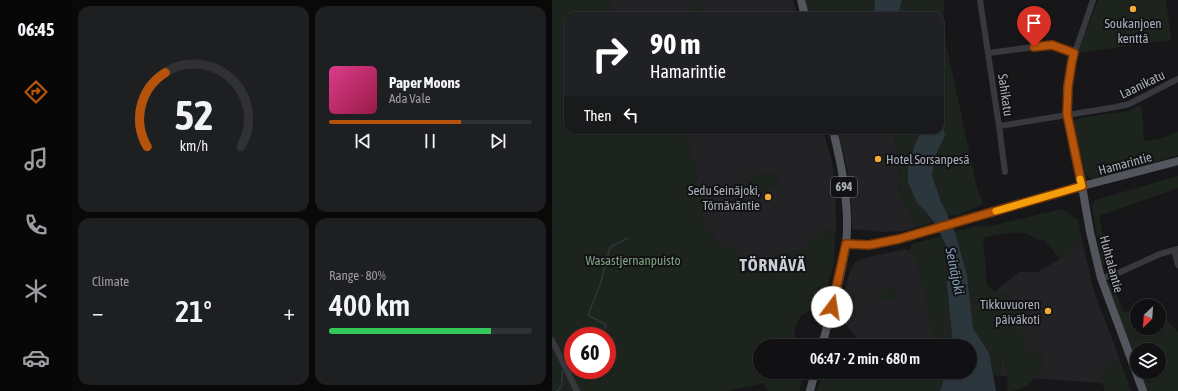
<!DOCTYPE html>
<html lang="en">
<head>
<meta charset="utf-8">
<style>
	:root { --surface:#111113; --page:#1e1f21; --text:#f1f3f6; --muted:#9c9da0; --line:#303133; --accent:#b45309 }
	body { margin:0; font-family:"Asap Condensed",sans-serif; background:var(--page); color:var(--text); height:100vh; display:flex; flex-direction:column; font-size:15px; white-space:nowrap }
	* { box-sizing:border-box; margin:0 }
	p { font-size:13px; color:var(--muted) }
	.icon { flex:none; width:22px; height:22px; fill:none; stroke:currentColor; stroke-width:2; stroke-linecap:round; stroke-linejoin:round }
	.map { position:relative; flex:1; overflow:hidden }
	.side { display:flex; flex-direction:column; gap:6px; padding:6px; background:#09090a; width:480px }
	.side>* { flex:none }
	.hud { position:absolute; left:12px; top:12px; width:380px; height:122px; border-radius:12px; box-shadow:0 1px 3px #0004,0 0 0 1px var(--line); background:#202124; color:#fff; overflow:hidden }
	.needle { width:26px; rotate:205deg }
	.controls { position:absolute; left:578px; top:299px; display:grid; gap:8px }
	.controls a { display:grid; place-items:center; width:36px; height:36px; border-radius:50%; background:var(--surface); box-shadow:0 1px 3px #0004,0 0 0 1px var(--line); font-size:20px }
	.speed { position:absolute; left:12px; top:327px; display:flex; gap:8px; font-size:20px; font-weight:700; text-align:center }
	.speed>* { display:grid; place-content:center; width:52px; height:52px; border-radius:50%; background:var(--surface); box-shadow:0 1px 3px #0004,0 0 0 1px var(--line); line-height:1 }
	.speed .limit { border:6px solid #d22; background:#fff; color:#111 }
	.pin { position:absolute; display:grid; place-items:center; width:34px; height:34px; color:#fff; margin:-41px -17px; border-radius:50% 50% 50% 0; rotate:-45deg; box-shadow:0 0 4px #0007 }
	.pin .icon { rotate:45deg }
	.me { position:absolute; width:44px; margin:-22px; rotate:14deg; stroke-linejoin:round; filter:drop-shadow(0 0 3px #0008) }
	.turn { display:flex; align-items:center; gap:14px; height:84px; padding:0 20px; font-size:18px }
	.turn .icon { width:52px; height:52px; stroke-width:2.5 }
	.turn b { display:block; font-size:28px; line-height:34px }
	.then { display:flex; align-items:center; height:38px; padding:0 20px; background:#0003; gap:8px; font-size:15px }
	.big { font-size:30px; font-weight:600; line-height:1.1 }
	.side .card { flex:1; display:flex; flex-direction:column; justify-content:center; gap:6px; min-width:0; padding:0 14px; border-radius:12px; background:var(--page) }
	.side .dial { align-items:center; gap:0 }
	.dial svg { height:104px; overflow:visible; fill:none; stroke:var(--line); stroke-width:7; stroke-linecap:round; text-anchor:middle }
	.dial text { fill:var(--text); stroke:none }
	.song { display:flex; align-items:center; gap:12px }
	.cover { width:48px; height:48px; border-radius:6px; background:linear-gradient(135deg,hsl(330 70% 55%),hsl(340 70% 35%)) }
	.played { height:4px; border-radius:2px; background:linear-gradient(90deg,var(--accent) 65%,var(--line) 65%) }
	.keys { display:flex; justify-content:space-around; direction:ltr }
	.heat { display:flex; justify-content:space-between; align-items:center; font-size:22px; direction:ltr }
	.charge { height:6px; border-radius:3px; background:linear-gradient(90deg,#34c759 80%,var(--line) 0) }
	.side .tiles { flex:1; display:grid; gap:6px; grid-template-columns:repeat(2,1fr) }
	.trip { position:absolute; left:201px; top:339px; width:224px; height:40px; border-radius:20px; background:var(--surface); box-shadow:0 1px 3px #0004,0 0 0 1px var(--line); font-weight:600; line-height:40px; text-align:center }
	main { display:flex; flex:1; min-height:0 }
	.menu { display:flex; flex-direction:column; width:72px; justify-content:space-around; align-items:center; background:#070708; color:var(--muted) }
	.menu .icon { width:28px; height:28px }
	.menu .current { color:var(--accent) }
	.menu b { font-size:18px; color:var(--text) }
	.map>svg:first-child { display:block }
	.built { fill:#232326 }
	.green { fill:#1d241d; fill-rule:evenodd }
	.water { fill:#2c363d }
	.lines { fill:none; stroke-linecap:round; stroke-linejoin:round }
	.stream { stroke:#2c363d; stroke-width:1.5 }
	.minor { stroke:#38393e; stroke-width:6 }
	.major { stroke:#54565d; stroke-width:8 }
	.route-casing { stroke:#753606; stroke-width:10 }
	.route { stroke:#b45309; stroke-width:7 }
	.slow { stroke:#f59e0b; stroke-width:7 }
	.poi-dot { fill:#f3ad34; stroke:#121214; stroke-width:1.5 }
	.labels { text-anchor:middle; stroke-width:4; stroke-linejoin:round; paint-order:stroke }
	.shield { fill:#121214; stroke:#7c7f88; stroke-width:1 }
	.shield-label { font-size:12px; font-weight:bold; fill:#a9aeb9 }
	.poi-label { font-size:13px; fill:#a9aeb9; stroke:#121214; text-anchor:end }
	.street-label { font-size:13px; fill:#a9aeb9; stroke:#121214 }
	.park-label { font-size:13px; fill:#80a481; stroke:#121214 }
	.water-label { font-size:14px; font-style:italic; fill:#809db4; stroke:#121214 }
	.district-label { font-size:17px; font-weight:bold; letter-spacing:1px; fill:#cacdd5; stroke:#121214 }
</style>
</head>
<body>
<main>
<nav class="menu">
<b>06:45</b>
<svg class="icon current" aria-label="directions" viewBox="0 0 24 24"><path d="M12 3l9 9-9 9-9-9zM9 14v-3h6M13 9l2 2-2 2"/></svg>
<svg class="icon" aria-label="music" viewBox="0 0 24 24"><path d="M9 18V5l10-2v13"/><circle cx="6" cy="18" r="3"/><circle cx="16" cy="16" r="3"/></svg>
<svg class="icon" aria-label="phone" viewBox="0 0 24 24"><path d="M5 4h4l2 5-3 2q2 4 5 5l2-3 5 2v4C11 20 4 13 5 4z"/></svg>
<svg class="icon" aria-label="climate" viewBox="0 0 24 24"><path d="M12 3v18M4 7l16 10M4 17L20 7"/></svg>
<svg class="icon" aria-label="car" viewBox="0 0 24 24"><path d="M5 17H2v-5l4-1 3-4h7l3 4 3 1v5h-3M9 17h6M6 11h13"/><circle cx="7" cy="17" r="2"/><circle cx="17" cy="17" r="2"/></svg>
</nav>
<section class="side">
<div class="tiles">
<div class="card dial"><svg viewBox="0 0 100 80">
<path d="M14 69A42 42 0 1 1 86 69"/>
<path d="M14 69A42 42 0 0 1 28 12" stroke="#b45309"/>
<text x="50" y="56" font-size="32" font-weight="700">52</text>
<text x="50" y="72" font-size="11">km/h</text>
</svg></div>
<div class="card">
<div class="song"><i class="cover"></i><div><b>Paper Moons</b><p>Ada Vale</p></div></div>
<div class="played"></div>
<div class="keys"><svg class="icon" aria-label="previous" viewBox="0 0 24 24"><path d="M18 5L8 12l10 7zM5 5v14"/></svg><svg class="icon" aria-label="pause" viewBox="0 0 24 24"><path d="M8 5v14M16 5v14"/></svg><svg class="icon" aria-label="next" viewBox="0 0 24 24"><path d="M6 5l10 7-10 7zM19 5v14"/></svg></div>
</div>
<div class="card"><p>Climate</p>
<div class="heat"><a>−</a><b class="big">21°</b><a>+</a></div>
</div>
<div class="card"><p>Range · 80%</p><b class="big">400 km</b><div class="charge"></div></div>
</div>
</section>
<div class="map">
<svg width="626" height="391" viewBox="0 0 626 391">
	<rect width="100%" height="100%" fill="#171719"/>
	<path class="built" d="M57,0H241L245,16H63Z
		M134,130H271L280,162L283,185L284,228L272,232L252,249L202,262L193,258L185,248H169L150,218L147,189Z
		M286,130H341L346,154L347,182L346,191L349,198L365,227L350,231L330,232L300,229L299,198L296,174Z
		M530,239L542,291L568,360L550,371V383L449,376L448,354L440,299L447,288L467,272H485L508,259Z
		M353,249L358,251L365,260L384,344L310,346L287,315L298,271L304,262L310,259Z"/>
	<path class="green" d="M0,0H57L63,16H16V130H134L147,189L150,218L169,248H185L193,258L202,262L251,249L272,232L284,228L281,267L272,297L258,311L250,315L245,322L242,334L243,346H208V372H252L247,391H215L212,383L175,391H0ZM21,336H55V370H21Z
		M253,0H323L322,16H275L270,13L256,16Z
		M350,0H392L391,29L425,188L431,204L407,215L395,216L380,175L384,155L393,135L388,104V16H346Z
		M546,0H614L619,40L526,53Z
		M151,2L153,16H142L140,3Z
		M587,105L590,110L592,141L607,139L626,132V155L577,170L555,176L540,179L534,176L528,155L520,121L528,118L577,111Z
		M341,130H369L356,162L365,203L374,212L382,222L365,227L349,198L346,190L347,182L346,154Z
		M225,172L227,186L198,197L191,192L198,175Z
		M626,176V188L547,216L557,266L550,264L540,205L543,200Z
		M510,209L526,220L530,239L508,259L492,240C480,241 481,234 472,233C459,231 446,235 434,237L431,239L435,285L444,293L440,299L441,303H443C446,297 447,292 454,291L458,294L459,304L464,309L466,316V325L473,336L472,353L481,351L490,354L493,365C482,379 475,391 456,391L455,388L456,373L448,355L449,376L441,375L437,353L421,328L415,275L403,232L424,226L433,227L447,224Z
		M390,236L395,247L396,260L395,285L401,346H305L307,341L310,346L383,344L365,260L358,251L360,244Z
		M561,283L571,312L585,309V328H607V312L626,332V391H595L587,372H607V350H585V367L554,286Z
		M341,288H343L344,298L324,301L322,292L323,291Z
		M568,360L579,391H553L550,383V371Z
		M271,372H394L388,391H265Z"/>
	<path class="water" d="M323,0H350L346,16H322Z
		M388,104L393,135L384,155L380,175L389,201L403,232L415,275L421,328L437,353L444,391H388L394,372H418V346H401L395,285L396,260L395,247L382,222L374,212L365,203L356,182V162L369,130H388Z"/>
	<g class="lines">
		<path class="stream" d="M53,328L54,325L36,315L49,282L58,247L76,238
			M51,336L52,333
			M17,366L21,362
			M5,391L10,386V371L11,370"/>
		<path class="minor" d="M428,0L447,126L564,107L577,104L626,79
			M437,53L497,45L522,53
			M447,126L453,172
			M530,186L515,114L516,86L520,61L541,0
			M622,250L626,265
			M549,278L564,274L608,254L626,249
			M0,340L25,391"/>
		<path class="major" d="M249,0L253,16
			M530,186L538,232L549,278L591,391
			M294,244L317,245L347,239L519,189L626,161
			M270,346C278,313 290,278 294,245C298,207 290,167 281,130
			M258,391L263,372"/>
	</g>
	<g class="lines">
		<g class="route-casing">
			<path id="route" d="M280,307L294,244L317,245L347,239L530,186L515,114L516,86L520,61L522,53L500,45L482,47"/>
		</g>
		<use href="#route" class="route"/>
		<path class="slow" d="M444,211L530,186L528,179"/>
	</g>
	<g class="poi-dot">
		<circle cx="581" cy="9" r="4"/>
		<circle cx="326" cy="159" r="4"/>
		<circle cx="216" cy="197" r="4"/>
		<circle cx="496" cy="311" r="4"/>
	</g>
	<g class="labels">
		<rect class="shield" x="279" y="177" width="26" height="20" rx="3"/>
		<g class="shield-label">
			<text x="292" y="191">694</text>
		</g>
		<g class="poi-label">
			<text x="581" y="28" text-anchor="middle">Soukanjoen<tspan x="581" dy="15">kenttä</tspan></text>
			<text x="334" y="164" text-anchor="start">Hotel Sorsanpesä</text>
			<text x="208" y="195">Sedu Seinäjoki,<tspan x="208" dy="15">Törnäväntie</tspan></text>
			<text x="488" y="309">Tikkuvuoren<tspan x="488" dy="15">päiväkoti</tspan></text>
		</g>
		<g class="street-label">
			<text transform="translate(590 84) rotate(-26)" y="5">Laanikatu</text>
			<text transform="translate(454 95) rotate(82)" y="5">Sahikatu</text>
			<text transform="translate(573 163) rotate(-15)" y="5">Hamarintie</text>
			<text transform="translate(560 264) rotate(75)" y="5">Huhtalantie</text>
		</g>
		<g class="park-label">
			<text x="81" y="265">Wasastjernanpuisto</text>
		</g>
		<g class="water-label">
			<text transform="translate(403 271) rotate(78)" y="5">Seinäjoki</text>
		</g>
		<g class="district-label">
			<text x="221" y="271">TÖRNÄVÄ</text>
		</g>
	</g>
</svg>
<div class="controls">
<a><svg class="needle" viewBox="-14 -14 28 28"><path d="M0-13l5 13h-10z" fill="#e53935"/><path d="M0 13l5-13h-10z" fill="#9c9da0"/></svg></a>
<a><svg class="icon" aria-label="layers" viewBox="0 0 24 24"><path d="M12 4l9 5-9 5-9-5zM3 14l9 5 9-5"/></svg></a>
</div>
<div class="speed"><div class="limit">60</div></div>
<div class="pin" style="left:482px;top:47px;background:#d93025"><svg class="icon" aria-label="arrive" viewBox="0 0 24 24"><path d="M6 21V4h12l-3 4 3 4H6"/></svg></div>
<svg class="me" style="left:280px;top:307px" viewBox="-20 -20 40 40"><circle r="19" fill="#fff"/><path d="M0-13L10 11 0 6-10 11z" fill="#b45309"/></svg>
<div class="trip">06:47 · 2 min · 680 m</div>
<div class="hud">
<div class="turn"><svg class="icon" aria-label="right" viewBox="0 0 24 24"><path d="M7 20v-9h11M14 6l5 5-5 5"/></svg><div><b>90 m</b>Hamarintie</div></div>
<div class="then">Then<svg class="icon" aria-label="left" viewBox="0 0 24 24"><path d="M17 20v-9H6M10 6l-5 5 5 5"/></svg></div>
</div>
</div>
</main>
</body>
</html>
